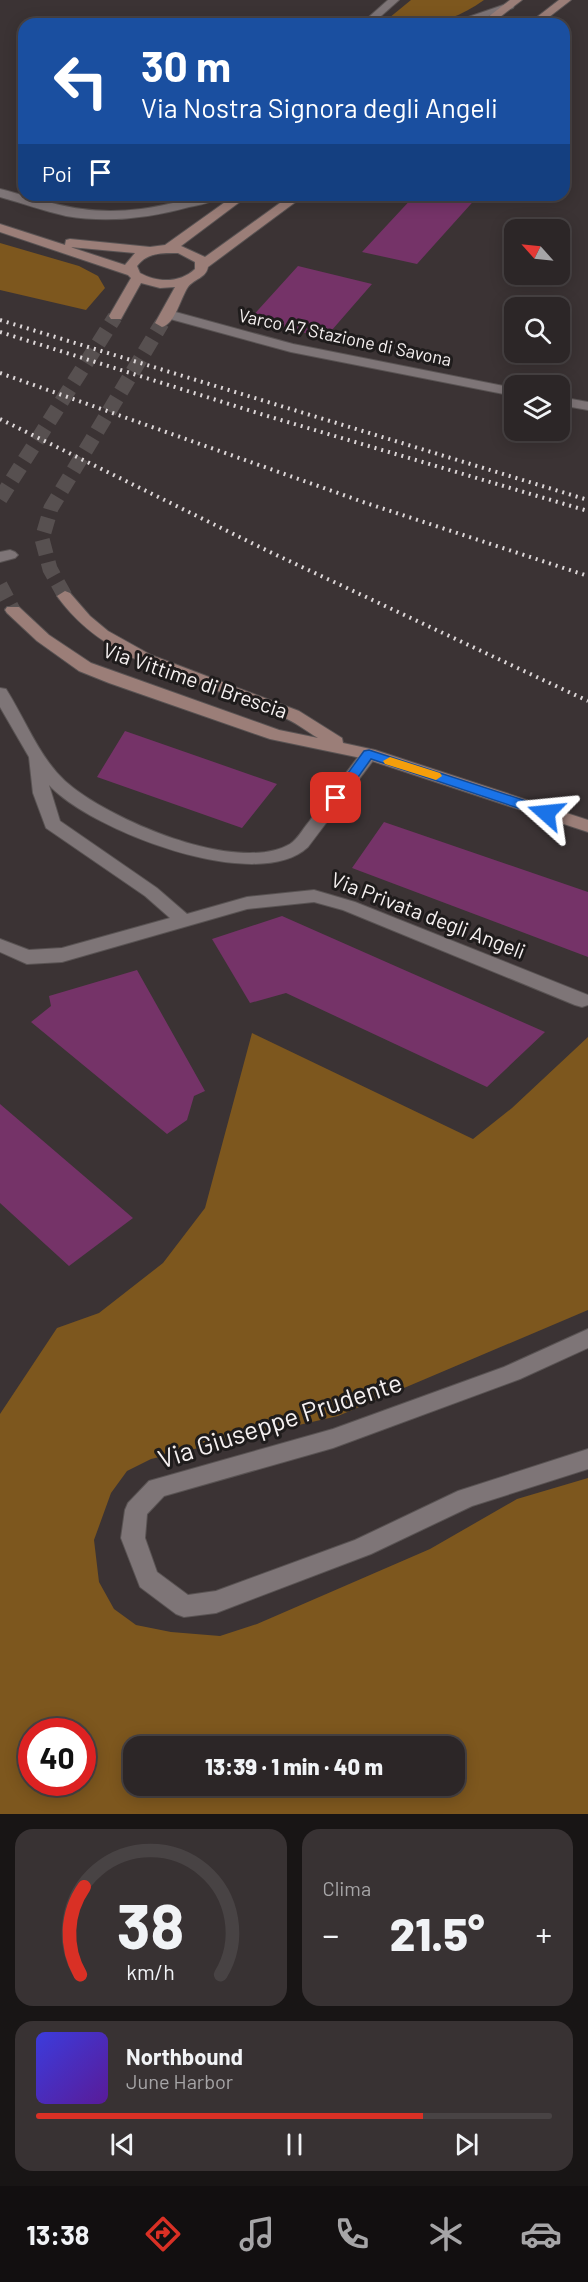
<!DOCTYPE html>
<html lang="it">
<head>
<meta charset="utf-8">
<style>
	:root { --surface:#2c2627; --page:#383233; --text:#f1f3f6; --muted:#a6a5a7; --line:#484344; --accent:#d93025 }
	body { margin:0; font-family:Barlow,sans-serif; background:var(--page); color:var(--text); height:100vh; display:flex; flex-direction:column; font-size:22px; white-space:nowrap }
	* { box-sizing:border-box; margin:0 }
	p { font-size:20px; color:var(--muted) }
	.icon { flex:none; width:33px; height:33px; fill:none; stroke:currentColor; stroke-width:2; stroke-linecap:round; stroke-linejoin:round }
	.map { position:relative; height:1814px; overflow:hidden }
	.details { display:flex; flex-direction:column; gap:15px; padding:15px; background:#181515; flex:1 }
	.details>* { flex:none }
	.guide { position:absolute; left:18px; top:18px; width:552px; height:183px; border-radius:18px; box-shadow:0 3px 15px #0003,0 0 0 2px var(--line); background:#1a4fa0; color:#fff; overflow:hidden }
	.needle { width:39px; rotate:297deg }
	.fabs { position:absolute; left:504px; top:219px; display:grid; gap:12px }
	.fabs a { display:grid; place-items:center; width:66px; height:66px; border-radius:12px; background:var(--surface); box-shadow:0 3px 15px #0003,0 0 0 2px var(--line); font-size:30px }
	.speed { position:absolute; left:18px; top:1718px; display:flex; gap:12px; font-size:30px; font-weight:700; text-align:center }
	.speed>* { display:grid; place-content:center; width:78px; height:78px; border-radius:50%; background:var(--surface); box-shadow:0 3px 15px #0003,0 0 0 2px var(--line); line-height:1 }
	.speed .limit { border:9px solid #d22; background:#fff; color:#111 }
	.pin { position:absolute; display:grid; place-items:center; width:51px; height:51px; color:#fff; margin:-26px; border-radius:12px; box-shadow:0 3px 9px #0006 }
	.me { position:absolute; width:66px; margin:-33px; rotate:288deg; stroke-linejoin:round; filter:drop-shadow(0 0 4px #0008) }
	.turn { display:flex; align-items:center; gap:21px; height:126px; padding:0 24px; font-size:27px }
	.turn .icon { width:78px; height:78px; stroke-width:2.5 }
	.turn b { display:block; font-size:42px; line-height:51px }
	.then { display:flex; align-items:center; height:57px; padding:0 24px; background:#0003; gap:12px; font-size:22px }
	.big { font-size:45px; font-weight:800; line-height:1.1 }
	.details .card { flex:1; display:flex; flex-direction:column; justify-content:center; gap:9px; min-width:0; padding:0 21px; border-radius:18px; background:var(--page) }
	.details .dial { align-items:center; gap:0 }
	.dial svg { height:156px; overflow:visible; fill:none; stroke:var(--line); stroke-width:7; stroke-linecap:round; text-anchor:middle }
	.dial text { fill:var(--text); stroke:none }
	.song { display:flex; align-items:center; gap:18px }
	.cover { width:72px; height:72px; border-radius:9px; background:linear-gradient(135deg,hsl(240 70% 55%),hsl(270 70% 35%)) }
	.played { height:6px; border-radius:3px; background:linear-gradient(90deg,var(--accent) 75%,var(--line) 75%) }
	.keys { display:flex; justify-content:space-around; direction:ltr }
	.heat { display:flex; justify-content:space-between; align-items:center; font-size:33px; direction:ltr }
	.details .tiles { flex:1; display:grid; gap:15px; grid-template-columns:1fr 1fr }
	.card:last-child { grid-column:span 2 }
	.trip { position:absolute; left:123px; top:1736px; width:342px; height:60px; border-radius:18px; background:var(--surface); box-shadow:0 3px 15px #0003,0 0 0 2px var(--line); font-weight:800; line-height:60px; text-align:center }
	.menu { display:flex; height:96px; justify-content:space-around; align-items:center; background:#120f10; color:var(--muted) }
	.menu .icon { width:42px; height:42px }
	.menu .active { color:var(--accent) }
	.menu b { font-size:27px; color:var(--text) }
	.map>svg:first-child { display:block }
	.green { fill:#7d571e; fill-rule:evenodd }
	.building { fill:#753368 }
	.lines { fill:none; stroke-linecap:round; stroke-linejoin:round }
	.secondary-tunnel-far1 { stroke:#575050; stroke-width:12; stroke-dasharray:12 6; stroke-linecap:butt }
	.secondary-tunnel { stroke:#575050; stroke-width:15; stroke-dasharray:15 8; stroke-linecap:butt }
	.lane-casing { stroke:#595353; stroke-width:2 }
	.street-casing { stroke:#595353; stroke-width:2 }
	.secondary-casing { stroke:#595353; stroke-width:2 }
	.lane { fill:#7e7577; fill-rule:evenodd }
	.street { fill:#7e7577; fill-rule:evenodd }
	.secondary { fill:#9b7e78; fill-rule:evenodd }
	.rail { stroke:#dcd6d7; stroke-width:4; stroke-dasharray:2 5; stroke-linecap:butt }
	.route { fill:#1a73e8; stroke:#114b97; stroke-width:1.5 }
	.slow { fill:#f59e0b }
	.labels { text-anchor:middle; stroke-width:6; stroke-linejoin:round; paint-order:stroke }
	.far-street-label { font-size:18px; fill:#f6f1f1; stroke:#1f1c1c }
	.street-label { font-size:21px; fill:#f6f1f1; stroke:#1f1c1c }
	.near-street-label { font-size:26px; fill:#f6f1f1; stroke:#1f1c1c }
</style>
</head>
<body>
<div class="map">
<svg width="588" height="1814" viewBox="0 0 588 1814">
	<rect width="100%" height="100%" fill="#3b3334"/>
	<path class="green" d="M411,0H484C461,16 441,24 413,24C405,24 396,25 388,23L389,18Z
		M0,243L79,266L98,276L105,288L86,310L0,290Z
		M252,1033L473,1139L512,1108L588,1037V1310L338,1416L151,1459L127,1471L111,1493L94,1540L99,1582L114,1609L136,1625L171,1632L220,1636L257,1624L430,1549L517,1499L588,1478V1814H0V1414L57,1328L99,1313L163,1263L205,1208ZM32,1731H82V1782H32ZM134,1746H454V1785H134Z"/>
	<path class="building" d="M415,195H479L417,264L362,252Z
		M298,266L372,284L325,338L250,319Z
		M125,731L277,784L242,828L97,777Z
		M384,822L588,892V957L352,868Z
		M282,916L393,965L545,1032L487,1087L286,993L250,1003L212,939Z
		M137,970L205,1091L194,1096L187,1120L167,1134L31,1022L51,1006L49,996Z
		M0,1104L133,1218L69,1266L0,1203Z"/>
	<g class="lines">
		<path class="secondary-tunnel-far1" d="M114,319L116,316"/>
		<path class="secondary-tunnel" d="M0,499L115,317
			M0,585L13,610
			M65,596L50,569L42,539L51,508L162,323"/>
		<g class="lane-casing">
			<path id="lane" d="M388,0H399L372,24H361Z
				M509,3L514,6L513,8L464,24H448Z
				M0,189C54,203 83,216 141,209C169,206 195,195 223,195C215,202 200,205 189,207C150,218 107,223 66,216C44,211 22,203 0,197Z
				M168,310L293,344L514,388V396L291,352L163,317L161,314L163,311Z
				M560,397L588,402V410L560,405Z
				M10,550L15,552L18,555L15,558L0,562V552Z"/>
		</g>
		<g class="street-casing">
			<path id="street" d="M0,688L6,689C25,719 39,757 65,781C107,819 237,875 290,844C298,839 302,830 308,823C326,799 345,775 363,750H375L377,754L375,758L308,847C257,895 90,830 49,785L60,821L157,888L187,914L247,897L314,890L355,902L588,995V1005L582,1007L575,1005L343,910L314,902L247,909L62,962L27,964L0,952V939L29,950L62,948L170,918L145,896L46,828L33,793L29,757L0,707Z
				M588,1329V1348L520,1379L333,1448L164,1496L147,1514L145,1538L157,1572L188,1595L216,1591L355,1540L458,1491L588,1449V1469L472,1506L371,1554L216,1613L184,1617L176,1614L140,1587L121,1538L125,1510L128,1503L149,1481L333,1429L504,1367Z"/>
		</g>
		<g class="secondary-casing">
			<path id="secondary" d="M510,0H522L491,24H479Z
				M559,0H571L540,24H528Z
				M235,195H249L181,246L205,257L291,195H305L208,267C206,278 194,279 188,287C181,297 175,324 162,327L155,323L175,287L160,288L141,283L121,319H111L109,316L131,278L128,275L0,232V224L65,245L66,240L70,239L150,247L165,245ZM67,246L70,247L135,253L125,265ZM178,253L195,262V269C180,283 158,283 140,273L137,266C148,252 162,253 178,253Z
				M65,591L70,593L90,616L108,631L151,655L299,711L342,738L343,743L375,750L588,820V832L366,759L270,739L109,683L79,671L37,641L7,613L5,610L7,607H19L49,635L91,663L279,730L318,738C308,732 298,724 287,719C210,680 111,672 57,596Z"/>
		</g>
		<use href="#lane" class="lane"/>
		<use href="#street" class="street"/>
		<use href="#secondary" class="secondary"/>
		<path class="rail" d="M0,320L588,500
			M0,332L264,415L588,511
			M0,373L366,503L588,576
			M0,419L270,552L588,701"/>
	</g>
	<path class="route" d="M369,750L551,809L553,813L546,817L542,816L371,759L341,801H332L330,798L332,795L364,751Z"/>
	<path class="slow" d="M390,757L440,773L442,776L436,780L385,764L383,761Z"/>
	<g class="labels">
		<g class="far-street-label">
			<text transform="translate(345 338) rotate(12)" y="6">Varco A7 Stazione di Savona</text>
		</g>
		<g class="street-label">
			<text transform="translate(195 681) rotate(19)" y="7">Via Vittime di Brescia</text>
			<text transform="translate(428 916) rotate(21)" y="7">Via Privata degli Angeli</text>
		</g>
		<g class="near-street-label">
			<text transform="translate(280 1421) rotate(-18)" y="9">Via Giuseppe Prudente</text>
		</g>
	</g>
</svg>
<div class="fabs">
<a><svg class="needle" viewBox="-14 -14 28 28"><path d="M0-13l5 13h-10z" fill="#e53935"/><path d="M0 13l5-13h-10z" fill="#a6a5a7"/></svg></a>
<a><svg class="icon" aria-label="search" viewBox="0 0 24 24"><circle cx="10" cy="10" r="6"/><path d="M15 15l6 6"/></svg></a>
<a><svg class="icon" aria-label="layers" viewBox="0 0 24 24"><path d="M12 4l9 5-9 5-9-5zM3 14l9 5 9-5"/></svg></a>
</div>
<div class="speed"><div class="limit">40</div></div>
<div class="pin" style="left:336px;top:798px;background:#d93025"><svg class="icon" aria-label="arrive" viewBox="0 0 24 24"><path d="M6 21V4h12l-3 4 3 4H6"/></svg></div>
<svg class="me" style="left:546px;top:813px" viewBox="-20 -20 40 40"><path d="M0-17L14 15 0 8-14 15z" fill="#1a73e8" stroke="#fff" stroke-width="4"/></svg>
<div class="trip">13:39 · 1 min · 40 m</div>
<div class="guide">
<div class="turn"><svg class="icon" aria-label="left" viewBox="0 0 24 24"><path d="M17 20v-9H6M10 6l-5 5 5 5"/></svg><div><b>30 m</b>Via Nostra Signora degli Angeli</div></div>
<div class="then">Poi<svg class="icon" aria-label="arrive" viewBox="0 0 24 24"><path d="M6 21V4h12l-3 4 3 4H6"/></svg></div>
</div>
</div>
<section class="details">
<div class="tiles">
<div class="card dial"><svg viewBox="0 0 100 80">
<path d="M14 69A42 42 0 1 1 86 69"/>
<path d="M14 69A42 42 0 0 1 16 24" stroke="#d93025"/>
<text x="50" y="56" font-size="32" font-weight="700">38</text>
<text x="50" y="72" font-size="11">km/h</text>
</svg></div>
<div class="card"><p>Clima</p>
<div class="heat"><a>−</a><b class="big">21.5°</b><a>+</a></div>
</div>
<div class="card">
<div class="song"><i class="cover"></i><div><b>Northbound</b><p>June Harbor</p></div></div>
<div class="played"></div>
<div class="keys"><svg class="icon" aria-label="previous" viewBox="0 0 24 24"><path d="M18 5L8 12l10 7zM5 5v14"/></svg><svg class="icon" aria-label="pause" viewBox="0 0 24 24"><path d="M8 5v14M16 5v14"/></svg><svg class="icon" aria-label="next" viewBox="0 0 24 24"><path d="M6 5l10 7-10 7zM19 5v14"/></svg></div>
</div>
</div>
</section>
<nav class="menu">
<b>13:38</b>
<svg class="icon active" aria-label="directions" viewBox="0 0 24 24"><path d="M12 3l9 9-9 9-9-9zM9 14v-3h6M13 9l2 2-2 2"/></svg>
<svg class="icon" aria-label="music" viewBox="0 0 24 24"><path d="M9 18V5l10-2v13"/><circle cx="6" cy="18" r="3"/><circle cx="16" cy="16" r="3"/></svg>
<svg class="icon" aria-label="phone" viewBox="0 0 24 24"><path d="M5 4h4l2 5-3 2q2 4 5 5l2-3 5 2v4C11 20 4 13 5 4z"/></svg>
<svg class="icon" aria-label="climate" viewBox="0 0 24 24"><path d="M12 3v18M4 7l16 10M4 17L20 7"/></svg>
<svg class="icon" aria-label="car" viewBox="0 0 24 24"><path d="M5 17H2v-5l4-1 3-4h7l3 4 3 1v5h-3M9 17h6M6 11h13"/><circle cx="7" cy="17" r="2"/><circle cx="17" cy="17" r="2"/></svg>
</nav>
</body>
</html>
